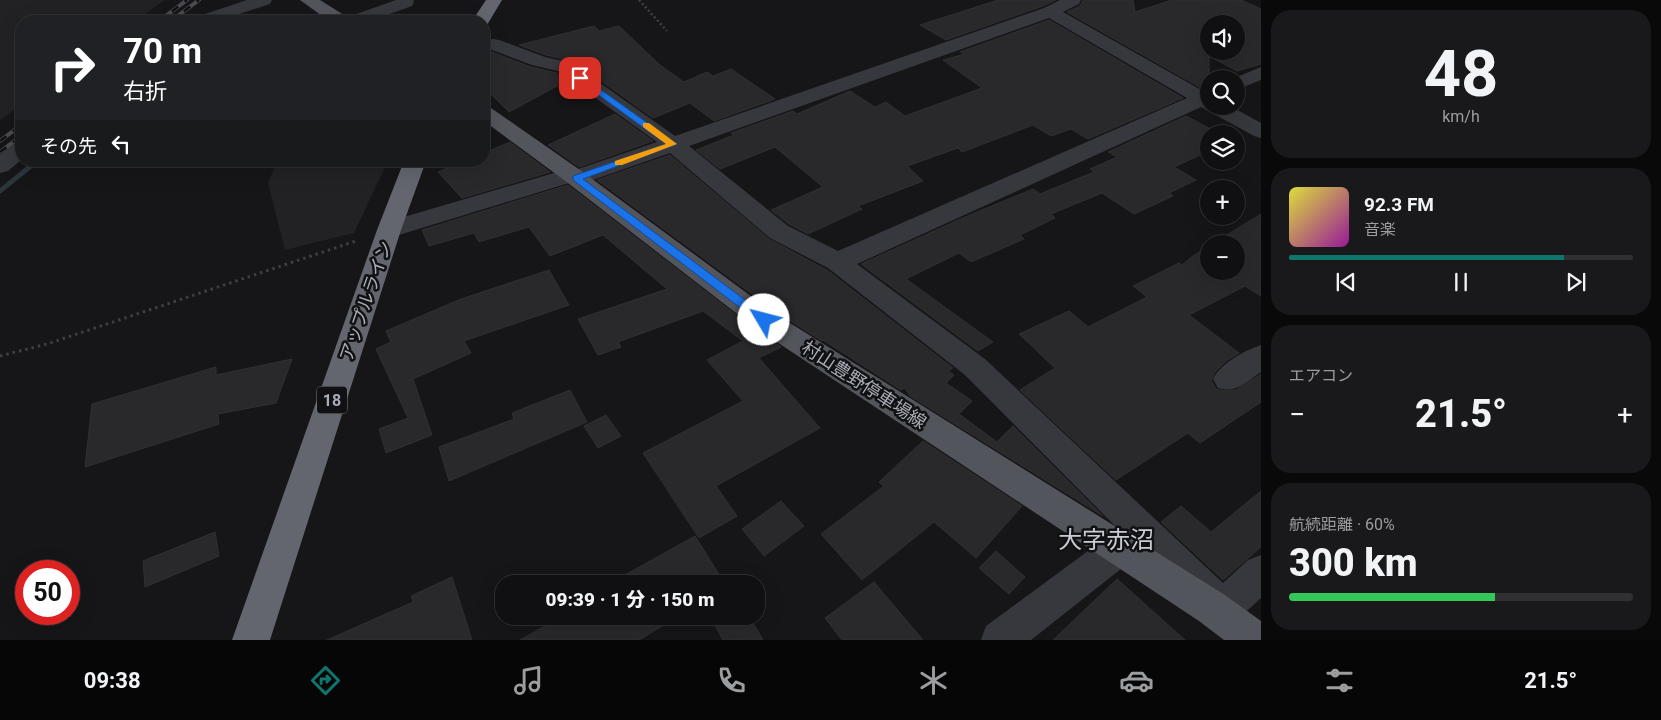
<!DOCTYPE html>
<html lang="ja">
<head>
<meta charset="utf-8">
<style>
	:root { --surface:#101012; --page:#19191b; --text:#f1f3f6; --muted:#9c9d9f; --line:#303032; --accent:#0f766e }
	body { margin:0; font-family:Roboto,"Noto Sans JP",sans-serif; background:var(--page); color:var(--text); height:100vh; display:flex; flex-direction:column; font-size:19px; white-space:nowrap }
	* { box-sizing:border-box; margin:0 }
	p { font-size:16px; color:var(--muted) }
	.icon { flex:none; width:28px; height:28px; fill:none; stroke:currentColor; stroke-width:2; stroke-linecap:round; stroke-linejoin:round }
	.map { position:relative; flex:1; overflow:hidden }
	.sheet { display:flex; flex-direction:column; gap:10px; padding:10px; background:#09090a; width:400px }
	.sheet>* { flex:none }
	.banner { position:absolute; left:15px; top:15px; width:475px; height:152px; border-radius:20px; box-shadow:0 5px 20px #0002,0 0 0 1px var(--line); background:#202124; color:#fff; overflow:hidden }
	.controls { position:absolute; left:1200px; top:15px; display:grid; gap:10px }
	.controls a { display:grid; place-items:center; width:45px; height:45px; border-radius:50%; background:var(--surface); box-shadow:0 5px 20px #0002,0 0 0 1px var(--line); font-size:25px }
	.speed { position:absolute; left:15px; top:560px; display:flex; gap:10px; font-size:25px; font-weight:700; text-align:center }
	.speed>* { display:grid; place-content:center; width:65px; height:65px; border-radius:50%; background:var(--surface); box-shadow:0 5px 20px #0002,0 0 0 1px var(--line); line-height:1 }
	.speed .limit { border:8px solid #d22; background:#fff; color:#111 }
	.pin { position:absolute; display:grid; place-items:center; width:42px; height:42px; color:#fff; margin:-21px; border-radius:10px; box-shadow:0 2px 8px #0006 }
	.me { position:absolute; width:55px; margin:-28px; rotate:307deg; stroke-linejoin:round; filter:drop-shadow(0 0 4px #0008) }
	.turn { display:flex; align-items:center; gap:18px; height:105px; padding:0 25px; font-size:22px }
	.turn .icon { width:65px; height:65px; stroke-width:2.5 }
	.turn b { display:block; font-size:35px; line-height:42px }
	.then { display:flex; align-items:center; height:48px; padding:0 25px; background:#0003; gap:10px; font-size:19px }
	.big { font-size:38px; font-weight:800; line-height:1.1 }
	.sheet .widget { flex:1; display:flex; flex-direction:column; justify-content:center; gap:8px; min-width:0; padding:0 18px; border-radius:20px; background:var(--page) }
	.sheet .dial { align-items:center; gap:0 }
	.dial b { font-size:65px; line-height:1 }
	.song { display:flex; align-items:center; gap:15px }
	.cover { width:60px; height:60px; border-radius:8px; background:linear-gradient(135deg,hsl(60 70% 55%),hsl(300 70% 35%)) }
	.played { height:5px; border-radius:2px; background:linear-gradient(90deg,var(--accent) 80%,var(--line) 80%) }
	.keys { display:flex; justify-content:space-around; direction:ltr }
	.heat { display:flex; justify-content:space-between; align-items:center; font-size:28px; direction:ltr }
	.charge { height:8px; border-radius:4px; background:linear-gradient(90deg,#34c759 60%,var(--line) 0) }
	.trip { position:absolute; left:495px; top:575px; width:270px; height:50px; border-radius:20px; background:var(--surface); box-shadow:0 5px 20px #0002,0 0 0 1px var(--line); font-weight:800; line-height:50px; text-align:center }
	.tab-bar { display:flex; height:80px; justify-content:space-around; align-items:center; background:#060607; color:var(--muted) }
	.tab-bar .icon { width:35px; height:35px }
	.tab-bar .active { color:var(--accent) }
	.tab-bar b { font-size:22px; color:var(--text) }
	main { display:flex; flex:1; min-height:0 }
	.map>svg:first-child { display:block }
	.built { fill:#222225 }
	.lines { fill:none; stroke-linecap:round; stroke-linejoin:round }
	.stream { fill:#2c353c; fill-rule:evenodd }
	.building { fill:#29292c; stroke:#303034; fill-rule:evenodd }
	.path-far1 { stroke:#3d3f44; stroke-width:2.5; stroke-dasharray:2 2.5; stroke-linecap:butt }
	.path { stroke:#3d3f44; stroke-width:3; stroke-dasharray:2.5 4; stroke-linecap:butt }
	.minor { fill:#37383d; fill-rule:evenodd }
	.major { fill:#53555c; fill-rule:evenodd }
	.highway { fill:#63666e; fill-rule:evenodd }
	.rail-casing { stroke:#4a4c52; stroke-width:4 }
	.rail { stroke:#111113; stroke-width:2.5; stroke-dasharray:8; stroke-linecap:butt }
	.route { fill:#1a73e8; stroke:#114b97 }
	.slow { fill:#f59e0b }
	.labels { text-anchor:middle; stroke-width:5; stroke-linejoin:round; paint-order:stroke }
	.shield { fill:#111113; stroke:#7b7e86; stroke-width:1 }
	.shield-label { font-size:16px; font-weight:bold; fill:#a8adb8 }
	.street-label { font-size:18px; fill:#a8adb8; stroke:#111113 }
	.near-quarter-label { font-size:24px; fill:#c9ccd4; stroke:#111113 }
</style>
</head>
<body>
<main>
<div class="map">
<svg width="1261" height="640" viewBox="0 0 1261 640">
	<rect width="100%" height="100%" fill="#161618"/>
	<path class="built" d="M0,0H165L135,21H21V105L0,120Z
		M277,161H388L354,233L285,250L268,183Z"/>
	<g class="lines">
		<path class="stream" d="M33,161H41L0,194V188Z"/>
	</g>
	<path class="building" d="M998,0H1056L1043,6L946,40L920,25Z
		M1083,0H1133L1135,12L1172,0H1241L1261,9V64L1237,71L1209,56V88L1203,89L1067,12L1080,6ZM1209,24H1236V51H1209Z
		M1049,20L1183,98L1088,139L1071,129L1051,136L1033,125L962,152L958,148L907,166L923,181L858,206L862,209L808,234L789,224L771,210L823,187L775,147L720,169L696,150L734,135L731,133L793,111L797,114L850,91L875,107L886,102L905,116L982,88L943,60L965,54L960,52Z
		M594,26L599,31L619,26L660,65L684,82L707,72L713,76L731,69L775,99L714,121L690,103L653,118L573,61L546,55L519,45Z
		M489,51L531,67L557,73L573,84L561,89L557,86L509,112L484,87V61Z
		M615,114L653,141L579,167L548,145Z
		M1186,116L1209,128V151L1174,167L1196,180L1169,193L1173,196L1134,214L1102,193L1051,214L1055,218L1020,235L1024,239L971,262L959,253L906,279L993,342L978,351L861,264L965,217L1033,189L1040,194L1094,172L1090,169L1117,157L1108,152Z
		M510,142L550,172L462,198L438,172L464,161H484V153Z
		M670,155L769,239L827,270L953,368L948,371L954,375L946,383L972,401L959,414L997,442L1013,426L1103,516L910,396L905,388L901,390L823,340L822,341L775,311L597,180Z
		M568,185L753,328L781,347L759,358L820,428L716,486L737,516L699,538L643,453L743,401L707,360L743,341L703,311L618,342L621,347L598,355L578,319L667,289L603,235L550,256L529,227L479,242L474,233L429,246L422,230Z
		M1261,214V296L1245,286L1189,315L1239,353L1226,361L1215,372L1211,380L1216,389L1224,391L1236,390L1261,374V402L1200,443L1188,433L1116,480L1020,390L1055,368L1019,334L1069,311L1088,327L1147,297L1133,286L1179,263L1182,265L1193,256L1209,246V271H1236V244H1212Z
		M549,270L569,305L464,341L471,353L413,379L432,435L386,453L379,429L408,418L376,349L391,342L386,331L461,299Z
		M292,359L276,403L218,414L219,424L85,467L92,404L216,367V375Z
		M570,390L587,422L449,481L439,447L514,419L512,413Z
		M606,415L621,436L598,448L584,426Z
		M923,441L1022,506L976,558L934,522L862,580L821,534L884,486L879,482Z
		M1261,491V547L1223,580L1161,522L1181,506L1211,532Z
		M781,501L804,526L764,556L742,529Z
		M215,532L219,556L145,587L143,561Z
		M695,536L725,584H609Z
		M996,551L1025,577L1009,594L979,568Z
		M452,577L472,640H327L413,602L411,596Z
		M1117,579L1185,640H1053Z
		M874,582L923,640H842L825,618Z
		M563,616H679L639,640H520Z
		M710,616H749L763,640H723Z"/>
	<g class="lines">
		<path class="path-far1" d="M639,0L667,31"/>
		<path class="path" d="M0,356L47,344L356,241"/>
		<path class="minor" d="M247,0H272L270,4L218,21H193L196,17Z
			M396,0H413L414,2L412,6L370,21H345L348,17Z
			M1060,0H1081L1079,4L1063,12L1203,91L1209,90V106H1230L1261,123V138L1254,136L1201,107L857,264L985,359L1223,583L1248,560L1261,555V598L1236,621L1223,627L1210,621L1206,611L1196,607L1135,546L1137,549L1131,561L1031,640H981L986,626L1107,537L1119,532L1122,533L965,375L828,268L770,238L670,153L584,183L576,185L569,183L389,238L380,236L377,230L380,224L564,170L572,168L578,169L657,142L558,71L532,65L487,48L484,44L487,40L493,39L499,40L545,57L572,63L675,136L1044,8ZM1049,18L1187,98L838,251L788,226L689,146Z
			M1261,67V80L1236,90V79H1232Z
			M21,142V160L8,171L0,173V155L13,144Z
			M1261,345V372C1246,382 1236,394 1218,388L1213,379C1221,363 1244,351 1261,345Z"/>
		<path class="major" d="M300,0H320L347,17L350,21H329Z
			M484,106L491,108L580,170L774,313L1225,595L1261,621V640H1224L1199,621L754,327L564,180L484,121Z"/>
		<path class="highway" d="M486,0H502L487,25L484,26V21H472Z
			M404,161H426L401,230L270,640H232L377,230Z"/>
		<g class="rail-casing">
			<path id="rail" d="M159,21L187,0
				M171,21L199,0
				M0,141L21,125
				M0,152L21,136"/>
		</g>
		<use href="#rail" class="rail"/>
	</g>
	<path class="route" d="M578,77H583L677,144L583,179L768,317L770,320L768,323H760L573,180V176L666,144L578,80Z"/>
	<path class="slow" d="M643,123H649L677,144L622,165H615V161L666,144L643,127Z"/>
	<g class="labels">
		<rect class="shield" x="317" y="386.5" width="30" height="27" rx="4"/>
		<g class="shield-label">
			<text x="332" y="406">18</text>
		</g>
		<g class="street-label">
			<text transform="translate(366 301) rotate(-71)" y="6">アップルライン</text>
			<text transform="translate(864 385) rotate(33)" y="6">村山豊野停車場線</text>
		</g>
		<g class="near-quarter-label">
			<text x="1106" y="548">大字赤沼</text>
		</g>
	</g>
</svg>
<div class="controls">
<a><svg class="icon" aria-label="sound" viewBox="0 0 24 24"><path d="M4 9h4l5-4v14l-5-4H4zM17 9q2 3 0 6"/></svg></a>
<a><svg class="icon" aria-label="search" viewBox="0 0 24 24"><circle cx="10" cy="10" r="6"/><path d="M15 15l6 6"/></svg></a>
<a><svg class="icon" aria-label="layers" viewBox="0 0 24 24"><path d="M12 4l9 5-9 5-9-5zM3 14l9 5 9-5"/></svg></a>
<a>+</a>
<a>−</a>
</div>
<div class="speed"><div class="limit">50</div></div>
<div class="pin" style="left:580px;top:78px;background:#d93025"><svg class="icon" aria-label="arrive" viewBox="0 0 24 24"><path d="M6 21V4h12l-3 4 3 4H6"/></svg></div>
<svg class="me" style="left:764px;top:320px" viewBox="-20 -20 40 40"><circle r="19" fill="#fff"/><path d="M0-13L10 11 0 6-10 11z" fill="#1a73e8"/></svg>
<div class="trip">09:39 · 1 分 · 150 m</div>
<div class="banner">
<div class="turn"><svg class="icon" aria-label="right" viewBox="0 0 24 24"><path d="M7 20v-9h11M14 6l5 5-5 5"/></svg><div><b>70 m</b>右折</div></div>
<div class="then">その先<svg class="icon" aria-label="left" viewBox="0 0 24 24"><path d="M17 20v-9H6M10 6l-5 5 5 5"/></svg></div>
</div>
</div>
<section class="sheet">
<div class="widget dial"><b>48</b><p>km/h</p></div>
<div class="widget">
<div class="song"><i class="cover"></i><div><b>92.3 FM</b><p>音楽</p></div></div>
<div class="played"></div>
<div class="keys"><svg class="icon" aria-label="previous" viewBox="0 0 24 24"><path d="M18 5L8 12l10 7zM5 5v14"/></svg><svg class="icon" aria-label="pause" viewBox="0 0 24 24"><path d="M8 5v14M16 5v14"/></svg><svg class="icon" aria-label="next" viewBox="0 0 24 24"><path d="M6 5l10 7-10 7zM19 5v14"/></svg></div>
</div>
<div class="widget"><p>エアコン</p>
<div class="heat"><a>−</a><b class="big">21.5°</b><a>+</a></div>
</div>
<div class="widget"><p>航続距離 · 60%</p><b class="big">300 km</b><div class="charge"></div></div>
</section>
</main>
<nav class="tab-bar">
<b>09:38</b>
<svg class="icon active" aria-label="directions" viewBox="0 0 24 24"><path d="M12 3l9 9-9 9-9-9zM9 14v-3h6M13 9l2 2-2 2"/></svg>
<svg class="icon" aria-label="music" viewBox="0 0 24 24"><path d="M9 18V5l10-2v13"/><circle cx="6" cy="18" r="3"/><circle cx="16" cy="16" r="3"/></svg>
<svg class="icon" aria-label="phone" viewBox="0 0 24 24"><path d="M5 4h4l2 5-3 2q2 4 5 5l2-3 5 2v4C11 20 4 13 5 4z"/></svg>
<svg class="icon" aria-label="climate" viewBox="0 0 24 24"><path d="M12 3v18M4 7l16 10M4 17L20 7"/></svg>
<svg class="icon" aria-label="car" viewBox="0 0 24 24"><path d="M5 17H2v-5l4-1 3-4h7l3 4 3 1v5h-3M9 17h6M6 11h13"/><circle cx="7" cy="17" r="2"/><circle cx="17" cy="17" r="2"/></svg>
<svg class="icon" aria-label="filters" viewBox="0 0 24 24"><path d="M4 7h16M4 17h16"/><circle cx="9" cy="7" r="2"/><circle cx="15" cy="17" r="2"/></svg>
<b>21.5°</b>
</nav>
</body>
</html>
